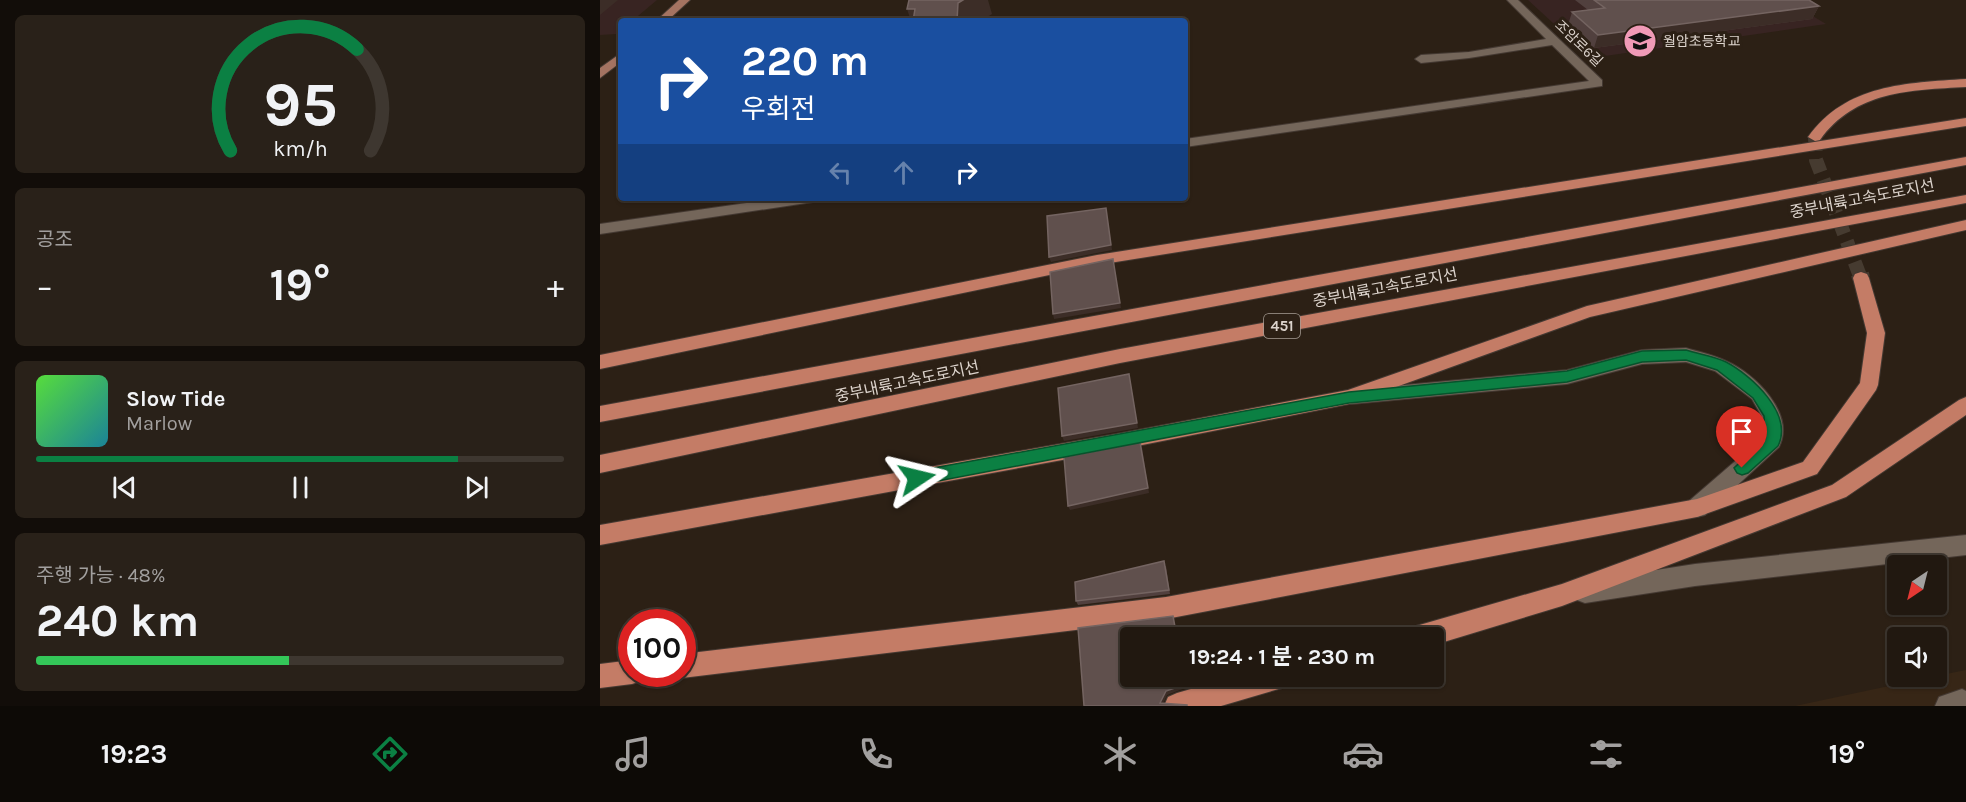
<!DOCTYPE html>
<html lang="ko">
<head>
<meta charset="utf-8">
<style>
	:root { --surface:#211810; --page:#292119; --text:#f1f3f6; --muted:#a2a09f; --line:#3e3730; --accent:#0b8043 }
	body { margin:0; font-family:Karla,"Noto Sans KR",sans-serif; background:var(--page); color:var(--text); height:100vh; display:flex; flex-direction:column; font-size:22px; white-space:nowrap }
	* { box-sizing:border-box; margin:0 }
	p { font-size:20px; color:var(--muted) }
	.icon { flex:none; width:33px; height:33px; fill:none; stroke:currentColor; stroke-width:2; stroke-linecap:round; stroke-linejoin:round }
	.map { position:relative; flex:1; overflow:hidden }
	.drawer { display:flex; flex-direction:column; gap:15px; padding:15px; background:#120d09; width:600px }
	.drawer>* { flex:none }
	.hud { position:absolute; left:18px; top:18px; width:570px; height:183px; border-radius:6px; box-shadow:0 2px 4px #0004,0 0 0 2px var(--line); background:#1a4fa0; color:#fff; overflow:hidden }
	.needle { width:39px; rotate:215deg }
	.tools { position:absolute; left:1287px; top:555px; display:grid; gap:12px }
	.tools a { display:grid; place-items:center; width:60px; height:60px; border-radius:6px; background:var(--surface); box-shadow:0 2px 4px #0004,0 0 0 2px var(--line); font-size:30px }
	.speed { position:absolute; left:18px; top:609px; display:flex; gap:12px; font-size:30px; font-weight:700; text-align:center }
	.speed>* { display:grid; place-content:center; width:78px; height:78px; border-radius:50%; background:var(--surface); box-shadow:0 2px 4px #0004,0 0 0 2px var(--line); line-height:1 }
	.speed .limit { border:9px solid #d22; background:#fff; color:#111 }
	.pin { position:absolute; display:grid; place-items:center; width:51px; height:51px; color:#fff; margin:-62px -26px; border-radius:50% 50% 50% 0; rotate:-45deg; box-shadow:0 0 6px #0007 }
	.pin .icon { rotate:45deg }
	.me { position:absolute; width:66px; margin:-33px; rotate:80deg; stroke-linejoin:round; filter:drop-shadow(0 0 4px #0008) }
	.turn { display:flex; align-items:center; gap:21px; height:126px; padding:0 24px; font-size:27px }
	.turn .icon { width:78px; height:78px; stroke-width:2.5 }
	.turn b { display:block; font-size:42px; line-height:51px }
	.lanes { display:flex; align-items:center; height:57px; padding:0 24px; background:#0003; justify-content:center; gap:30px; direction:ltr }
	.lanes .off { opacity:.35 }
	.big { font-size:45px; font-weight:700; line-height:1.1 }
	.drawer .widget { flex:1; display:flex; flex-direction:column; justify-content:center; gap:9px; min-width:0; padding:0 21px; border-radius:9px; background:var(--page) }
	.drawer .dial { align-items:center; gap:0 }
	.dial svg { height:156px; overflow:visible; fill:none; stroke:var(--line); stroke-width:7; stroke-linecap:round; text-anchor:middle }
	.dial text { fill:var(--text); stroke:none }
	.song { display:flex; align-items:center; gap:18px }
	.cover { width:72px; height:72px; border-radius:9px; background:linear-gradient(135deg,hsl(110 70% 55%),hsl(190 70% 35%)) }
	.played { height:6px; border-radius:3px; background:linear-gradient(90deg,var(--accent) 80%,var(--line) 80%) }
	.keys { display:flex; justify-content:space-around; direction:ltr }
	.heat { display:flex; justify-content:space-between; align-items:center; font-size:33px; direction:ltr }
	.charge { height:9px; border-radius:4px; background:linear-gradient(90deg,#34c759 48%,var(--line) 0) }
	.trip { position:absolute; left:520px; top:627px; width:324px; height:60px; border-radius:6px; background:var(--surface); box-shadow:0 2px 4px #0004,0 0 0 2px var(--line); font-weight:700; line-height:60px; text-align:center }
	.dock { display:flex; height:96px; justify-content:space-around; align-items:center; background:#0d0a06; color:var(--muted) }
	.dock .icon { width:42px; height:42px }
	.dock .selected { color:var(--accent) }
	.dock b { font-size:27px; color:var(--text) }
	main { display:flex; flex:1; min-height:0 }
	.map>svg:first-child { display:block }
	.built { fill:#372616 }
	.education { fill:#382422 }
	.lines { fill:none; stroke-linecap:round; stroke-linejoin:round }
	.highway-tunnel-far1 { stroke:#463b30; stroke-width:14; stroke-dasharray:14 8; stroke-linecap:butt }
	.highway-tunnel { stroke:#463b30; stroke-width:18; stroke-dasharray:18 9; stroke-linecap:butt }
	.minor-casing { stroke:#443932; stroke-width:2 }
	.major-casing { stroke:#443932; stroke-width:2 }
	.highway-casing { stroke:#443932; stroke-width:2 }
	.minor { fill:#74665a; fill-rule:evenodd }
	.major { fill:#a47361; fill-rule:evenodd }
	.highway { fill:#c47c66; fill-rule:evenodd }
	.wall { fill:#51403e }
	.shaded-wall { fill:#3c2d27 }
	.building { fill:#60504d; stroke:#746461; stroke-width:1.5 }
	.route { fill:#0b8043; stroke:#07532c; stroke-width:1.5 }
	.labels { text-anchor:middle; stroke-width:6; stroke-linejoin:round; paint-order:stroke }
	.far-poi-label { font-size:14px; fill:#dcd3cc; stroke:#2c2015; text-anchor:start }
	.far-street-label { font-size:14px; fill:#dcd3cc; stroke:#2c2015 }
	.shield { fill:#2c2015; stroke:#a79d95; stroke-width:1.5 }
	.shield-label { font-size:15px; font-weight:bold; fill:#dcd3cc }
	.street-label { font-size:16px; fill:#dcd3cc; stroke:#2c2015 }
</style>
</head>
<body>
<main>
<section class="drawer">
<div class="widget dial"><svg viewBox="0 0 100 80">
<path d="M14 69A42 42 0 1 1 86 69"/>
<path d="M14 69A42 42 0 0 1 79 17" stroke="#0b8043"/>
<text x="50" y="56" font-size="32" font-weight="700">95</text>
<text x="50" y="72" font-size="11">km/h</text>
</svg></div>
<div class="widget"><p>공조</p>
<div class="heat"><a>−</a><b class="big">19°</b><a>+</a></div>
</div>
<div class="widget">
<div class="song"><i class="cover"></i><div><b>Slow Tide</b><p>Marlow</p></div></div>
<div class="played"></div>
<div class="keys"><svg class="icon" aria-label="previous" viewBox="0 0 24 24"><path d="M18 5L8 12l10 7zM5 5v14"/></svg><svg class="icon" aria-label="pause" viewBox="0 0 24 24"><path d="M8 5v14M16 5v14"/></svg><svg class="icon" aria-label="next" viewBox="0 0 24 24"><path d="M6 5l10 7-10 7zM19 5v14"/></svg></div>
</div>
<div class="widget"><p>주행 가능 · 48%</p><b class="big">240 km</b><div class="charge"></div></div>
</section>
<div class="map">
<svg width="1366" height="706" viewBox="0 0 1366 706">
	<rect width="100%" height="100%" fill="#2c2015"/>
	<path class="built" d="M1366,670V706H1195L1336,676Z"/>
	<path class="education" d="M0,0H57L32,21H21V30L16,34L0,35Z
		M928,0H1186L1226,24L991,58Z"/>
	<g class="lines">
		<path class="highway-tunnel-far1" d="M1215,137L1216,160L1260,276"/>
		<path class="highway-tunnel" d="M1260,274L1261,278"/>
		<g class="minor-casing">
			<path id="minor" d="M907,0H918L1002,80V86L585,147V139L989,81L952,45L869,58L821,63L815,59L821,55L869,52L946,39Z
				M182,198H220L213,202L0,234V224Z
				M1086,348C1099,352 1114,355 1126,361C1154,373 1196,413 1179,447L1105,515L1097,517L1089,515L1086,508L1089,501L1162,438V417L1152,399L1115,371L1086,362L1042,364L967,384L751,404L744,402L742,397L744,392L751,390L967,370L1042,350Z
				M1366,535V555L1095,586L985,603L977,600L973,592L977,584L985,581L1095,564Z
				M1362,689L1366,691V706H1335L1339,697Z"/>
		</g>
		<g class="major-casing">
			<path id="major" d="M79,0H90L67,21H56Z
				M21,53V62L0,78V68Z"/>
		</g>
		<g class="highway-casing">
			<path id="highway" d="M1366,79V87C1310,90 1255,91 1220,140L1215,141L1208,137C1246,84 1306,83 1366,79Z
				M1366,118V126L497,265L0,369V355L497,255Z
				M1366,157V165L0,422V406Z
				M1366,195V203L520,363L0,473V455L520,349Z
				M1366,220V230L990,317L749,404L522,449L0,545V525L522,433L748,390L987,306Z
				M1261,272L1267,274L1269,278L1285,333L1278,385L1276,390L1217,474L1097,517L566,619L82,678L73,674H82V654L566,597L1097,499L1203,462L1260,383L1267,333L1253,278L1255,274Z
				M1366,397V415L1246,497L962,606L834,645V638H804L807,629L816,626L962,584L1232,485L1359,400Z
				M32,660V674H44L41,681L32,684L0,688V664Z
				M636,676H694L691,685L682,688L621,706H564L568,697L577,693Z"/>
		</g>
		<use href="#minor" class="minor"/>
		<use href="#major" class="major"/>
		<use href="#highway" class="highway"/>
	</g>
	<path class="wall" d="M975,0H1209L1219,6L1212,19L994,48L968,25L972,12L988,10Z
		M566,566L570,594L478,605L476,601Z"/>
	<path class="shaded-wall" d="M0,0H18L0,15Z
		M363,0H388L392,14L381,21H357L358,3Z
		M1219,6L1212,19L994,48L998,35Z
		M307,9H315L320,21H311Z
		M507,213L512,250L451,262L449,257Z
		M514,264L521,308L454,319L453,314Z
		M530,379L538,428L464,441L462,436Z
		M542,447L549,493L470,510L468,506Z
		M583,676L585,688L567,695L562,706L560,703L566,691Z"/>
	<path class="building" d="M309,0H363L358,3L357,21H313L315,9H307Z
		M994,0H1209L1219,6L998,35L972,12L1005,8Z
		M506,208L511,245L449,257L447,216Z
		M513,259L520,303L453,314L450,272Z
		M529,374L537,423L462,436L458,388Z
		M540,442L548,488L468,506L464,457Z
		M564,561L569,590L476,601L475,582Z
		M573,616L577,638H531V676H583L584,685L566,691L560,703L587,705V706H484L478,628Z"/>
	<path class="route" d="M1086,350C1098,354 1114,356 1126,362C1151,375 1194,414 1178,446L1148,473L1142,475L1137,473L1134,468L1165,439L1164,416L1153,398L1117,370L1086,360L1042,362L967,382L749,403L317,485L312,483L310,478L312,473L317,471L749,392L967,371L1042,351Z"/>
	<defs>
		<g id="school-disc" transform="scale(1.725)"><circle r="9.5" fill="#f09ab7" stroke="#2c2015"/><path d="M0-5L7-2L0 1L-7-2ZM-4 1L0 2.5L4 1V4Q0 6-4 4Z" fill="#111"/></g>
	</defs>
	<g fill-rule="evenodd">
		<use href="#school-disc" x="1040" y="41"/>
	</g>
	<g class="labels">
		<g class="far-poi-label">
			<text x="1063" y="46">월암초등학교</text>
		</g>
		<g class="far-street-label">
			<text transform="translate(979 43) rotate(44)" y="5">조암로6길</text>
		</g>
		<rect class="shield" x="664" y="314" width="36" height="24" rx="4.5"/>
		<g class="shield-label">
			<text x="682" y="331">451</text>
		</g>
		<g class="street-label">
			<text transform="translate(1262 198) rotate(-11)" y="6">중부내륙고속도로지선</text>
			<text transform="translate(785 287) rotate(-11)" y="6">중부내륙고속도로지선</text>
			<text transform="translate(307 381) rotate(-12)" y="6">중부내륙고속도로지선</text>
		</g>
	</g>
</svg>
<div class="tools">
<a><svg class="needle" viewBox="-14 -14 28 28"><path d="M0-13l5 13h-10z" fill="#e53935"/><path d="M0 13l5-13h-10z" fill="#a2a09f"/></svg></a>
<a><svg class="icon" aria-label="sound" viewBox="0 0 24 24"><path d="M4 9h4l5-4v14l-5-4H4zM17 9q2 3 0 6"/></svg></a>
</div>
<div class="speed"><div class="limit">100</div></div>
<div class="pin" style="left:1142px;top:468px;background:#d93025"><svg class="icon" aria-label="arrive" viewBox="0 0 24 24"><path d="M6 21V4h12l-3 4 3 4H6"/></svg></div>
<svg class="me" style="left:317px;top:478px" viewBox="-20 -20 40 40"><path d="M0-17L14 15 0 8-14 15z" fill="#0b8043" stroke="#fff" stroke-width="4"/></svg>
<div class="trip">19:24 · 1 분 · 230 m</div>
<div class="hud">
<div class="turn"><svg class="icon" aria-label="right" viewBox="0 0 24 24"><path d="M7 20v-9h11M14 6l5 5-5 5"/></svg><div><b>220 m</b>우회전</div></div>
<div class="lanes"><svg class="icon off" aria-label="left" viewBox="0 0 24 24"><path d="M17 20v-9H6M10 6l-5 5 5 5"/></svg><svg class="icon off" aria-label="ahead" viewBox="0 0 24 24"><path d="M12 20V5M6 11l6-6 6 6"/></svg><svg class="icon" aria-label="right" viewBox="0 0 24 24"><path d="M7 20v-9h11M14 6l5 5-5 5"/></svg></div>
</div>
</div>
</main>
<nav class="dock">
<b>19:23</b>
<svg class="icon selected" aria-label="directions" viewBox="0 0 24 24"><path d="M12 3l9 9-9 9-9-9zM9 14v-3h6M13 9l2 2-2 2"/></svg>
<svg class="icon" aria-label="music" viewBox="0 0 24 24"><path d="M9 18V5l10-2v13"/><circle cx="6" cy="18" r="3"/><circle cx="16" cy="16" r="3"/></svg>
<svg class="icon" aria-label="phone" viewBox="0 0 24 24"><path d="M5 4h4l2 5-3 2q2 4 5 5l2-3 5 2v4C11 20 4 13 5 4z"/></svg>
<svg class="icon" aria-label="climate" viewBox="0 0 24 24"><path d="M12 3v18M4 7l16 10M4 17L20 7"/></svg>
<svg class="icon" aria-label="car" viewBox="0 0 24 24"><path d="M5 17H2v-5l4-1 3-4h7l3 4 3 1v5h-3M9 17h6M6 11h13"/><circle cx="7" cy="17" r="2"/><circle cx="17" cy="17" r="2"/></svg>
<svg class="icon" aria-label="filters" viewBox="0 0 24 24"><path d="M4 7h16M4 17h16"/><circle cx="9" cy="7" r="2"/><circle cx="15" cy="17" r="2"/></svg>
<b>19°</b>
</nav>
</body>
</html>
